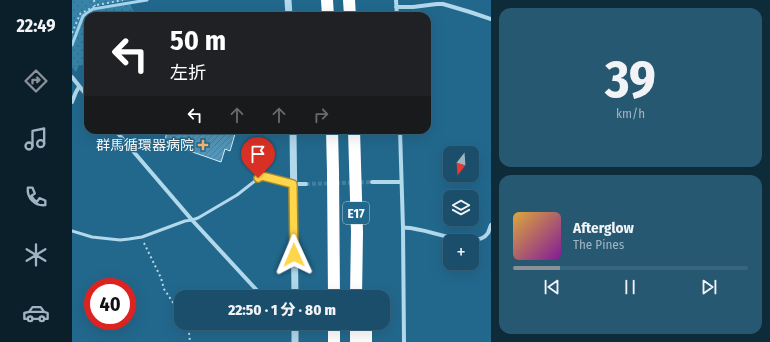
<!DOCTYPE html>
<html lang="ja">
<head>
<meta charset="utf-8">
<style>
	:root { --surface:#1a4e6a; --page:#275872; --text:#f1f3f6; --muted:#9fb4c1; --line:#38657e; --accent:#8c9099 }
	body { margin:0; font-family:"Fira Sans Condensed","Noto Sans JP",sans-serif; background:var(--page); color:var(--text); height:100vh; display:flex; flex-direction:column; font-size:15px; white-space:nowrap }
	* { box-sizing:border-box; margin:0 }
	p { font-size:13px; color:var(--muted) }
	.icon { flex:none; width:22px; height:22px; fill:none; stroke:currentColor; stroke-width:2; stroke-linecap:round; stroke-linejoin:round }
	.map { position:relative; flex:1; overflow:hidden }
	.side { display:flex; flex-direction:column; gap:8px; padding:8px; background:#0e2b3a; width:279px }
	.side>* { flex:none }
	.top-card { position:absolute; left:12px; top:12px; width:347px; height:122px; border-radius:12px; box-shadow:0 4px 16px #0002,0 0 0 1px var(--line); background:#202124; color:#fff; overflow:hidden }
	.needle { width:26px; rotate:197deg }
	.buttons { position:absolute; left:371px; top:146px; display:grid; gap:8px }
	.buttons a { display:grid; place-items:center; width:36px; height:36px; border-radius:8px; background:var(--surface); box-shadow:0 4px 16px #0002,0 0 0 1px var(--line); font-size:20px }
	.speed { position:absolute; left:12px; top:278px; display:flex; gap:8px; font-size:20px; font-weight:700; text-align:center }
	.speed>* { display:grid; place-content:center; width:52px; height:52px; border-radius:50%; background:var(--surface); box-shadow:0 4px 16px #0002,0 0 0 1px var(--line); line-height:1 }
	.speed .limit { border:6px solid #d22; background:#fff; color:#111 }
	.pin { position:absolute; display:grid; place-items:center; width:34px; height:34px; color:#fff; margin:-41px -17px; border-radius:50% 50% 50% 0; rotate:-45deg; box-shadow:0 0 4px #0007 }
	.pin .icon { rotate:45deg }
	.me { position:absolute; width:44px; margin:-22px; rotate:359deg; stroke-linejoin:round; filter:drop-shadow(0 0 3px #0008) }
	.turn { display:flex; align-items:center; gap:14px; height:84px; padding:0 20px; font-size:18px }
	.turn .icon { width:52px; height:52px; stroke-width:2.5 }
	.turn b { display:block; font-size:28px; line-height:34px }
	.lanes { display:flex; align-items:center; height:38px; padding:0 20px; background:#0003; justify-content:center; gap:20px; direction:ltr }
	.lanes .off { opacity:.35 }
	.side .tile { flex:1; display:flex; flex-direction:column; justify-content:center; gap:6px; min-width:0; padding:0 14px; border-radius:12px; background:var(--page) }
	.side .dial { align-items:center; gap:0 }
	.dial b { font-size:52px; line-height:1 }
	.song { display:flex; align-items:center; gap:12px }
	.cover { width:48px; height:48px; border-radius:6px; background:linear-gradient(135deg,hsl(40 70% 55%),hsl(290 70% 35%)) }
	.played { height:4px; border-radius:2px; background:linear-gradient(90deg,var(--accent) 20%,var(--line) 20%) }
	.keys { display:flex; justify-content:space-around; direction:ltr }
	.trip { position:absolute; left:102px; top:290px; width:216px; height:40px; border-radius:12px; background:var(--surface); box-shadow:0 4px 16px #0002,0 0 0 1px var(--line); font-weight:800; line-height:40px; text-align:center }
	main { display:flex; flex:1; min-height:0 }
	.dock { display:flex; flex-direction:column; width:72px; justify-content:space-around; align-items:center; background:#0a1f2a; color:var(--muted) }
	.dock .icon { width:28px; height:28px }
	.dock .current { color:var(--accent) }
	.dock b { font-size:18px; color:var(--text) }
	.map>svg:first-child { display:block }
	.green { fill:url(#green-dots) }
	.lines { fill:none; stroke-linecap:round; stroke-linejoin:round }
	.stream { stroke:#a5d6ec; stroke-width:3 }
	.building { fill:url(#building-hatch); stroke:#d6edf8 }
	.minor-tunnel { stroke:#437f9e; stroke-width:4; stroke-dasharray:4 2; stroke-linecap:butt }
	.path { stroke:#b1d8eb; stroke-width:2; stroke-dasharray:2 3; stroke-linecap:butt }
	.service { stroke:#b1d8eb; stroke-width:3 }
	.minor { stroke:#b1d8eb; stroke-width:4 }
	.tertiary { stroke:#b1d8eb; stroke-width:7 }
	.motorway { stroke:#fff; stroke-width:12 }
	.route-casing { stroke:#a68a30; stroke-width:10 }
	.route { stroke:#ffd54a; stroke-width:7 }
	.poi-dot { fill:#f7b473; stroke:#22688d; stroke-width:1.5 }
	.labels { text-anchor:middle; stroke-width:3; stroke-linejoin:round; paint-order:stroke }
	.shield { fill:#22688d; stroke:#bdd2dd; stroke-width:1 }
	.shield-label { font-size:13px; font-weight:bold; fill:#fff }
	.poi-label { font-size:14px; fill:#fff; stroke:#22688d; text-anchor:end }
</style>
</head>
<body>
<main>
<nav class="dock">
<b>22:49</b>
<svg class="icon current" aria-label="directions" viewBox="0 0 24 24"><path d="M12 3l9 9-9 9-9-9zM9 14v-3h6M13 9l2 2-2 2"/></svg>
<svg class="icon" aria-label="music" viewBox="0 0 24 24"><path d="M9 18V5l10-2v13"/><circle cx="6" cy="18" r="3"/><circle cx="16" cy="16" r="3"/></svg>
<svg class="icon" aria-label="phone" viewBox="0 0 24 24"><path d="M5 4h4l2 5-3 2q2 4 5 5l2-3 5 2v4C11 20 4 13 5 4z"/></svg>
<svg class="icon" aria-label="climate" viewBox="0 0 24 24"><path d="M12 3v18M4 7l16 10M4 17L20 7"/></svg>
<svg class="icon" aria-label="car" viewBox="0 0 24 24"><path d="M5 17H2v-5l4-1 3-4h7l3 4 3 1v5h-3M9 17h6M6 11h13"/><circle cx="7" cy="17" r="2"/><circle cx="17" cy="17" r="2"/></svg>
</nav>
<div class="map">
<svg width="419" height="342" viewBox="0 0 419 342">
	<defs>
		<pattern id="green-dots" width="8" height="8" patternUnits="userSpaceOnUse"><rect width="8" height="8" fill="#3684aa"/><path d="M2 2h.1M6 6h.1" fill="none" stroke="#406b80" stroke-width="1.8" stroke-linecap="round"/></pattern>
		<pattern id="building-hatch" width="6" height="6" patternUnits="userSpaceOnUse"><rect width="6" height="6" fill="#5396b8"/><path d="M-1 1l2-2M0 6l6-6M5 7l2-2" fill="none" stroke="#517c92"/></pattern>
	</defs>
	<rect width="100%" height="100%" fill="#22688d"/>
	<path class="green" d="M0,0H60L24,6V10L58,4L64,16H16V67L7,65L4,72L0,67Z"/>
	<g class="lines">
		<path class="stream" d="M0,45L11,16L21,9L75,0"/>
	</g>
	<path class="building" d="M96,130H161L160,133L163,134L158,151L153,149L149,162L92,142Z"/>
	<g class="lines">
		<path class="minor-tunnel" d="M234,184L300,182"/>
		<path class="path" d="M22,0L23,6
			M0,33L8,14L25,5L51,0
			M72,243L89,278L92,289L102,304L109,309
			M116,323L118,342"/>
		<path class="service" d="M0,231L20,237L48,240L57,239L70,237L113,221L120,220L126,218L165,195L188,177L190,176L221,184"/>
		<path class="minor" d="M324,0L325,16
			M324,7H341L365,4H371L398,12L419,19
			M0,77L16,97
			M0,102L4,92L7,87
			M43,130L120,220L191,297
			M328,130L331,228L332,342
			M300,182H329
			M221,184H234
			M331,228C350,225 403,253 416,233C417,231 418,227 419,225
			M215,323L218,325H223"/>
		<path class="tertiary" d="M216,0L217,16
			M221,130L223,297
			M223,342V323"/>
		<path class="motorway" d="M255,0L256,16
			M277,0L278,16
			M260,130L261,172L262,297
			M282,130L285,232L284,297
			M294,323V342
			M262,342V323
			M284,342V323"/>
	</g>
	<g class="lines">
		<g class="route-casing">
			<path id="route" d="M186,178L190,176L221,184L222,255"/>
		</g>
		<use href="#route" class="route"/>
	</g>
	<path class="poi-dot" d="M129 139h4v4h4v4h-4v4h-4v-4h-4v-4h4z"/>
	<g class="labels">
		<rect class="shield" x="271" y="202" width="26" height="22" rx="3"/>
		<g class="shield-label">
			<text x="284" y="218">E17</text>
		</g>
		<g class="poi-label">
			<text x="122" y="150">群馬循環器病院</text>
		</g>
	</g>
</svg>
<div class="buttons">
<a><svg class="needle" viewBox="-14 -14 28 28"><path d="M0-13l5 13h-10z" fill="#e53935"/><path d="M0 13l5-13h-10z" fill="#9fb4c1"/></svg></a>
<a><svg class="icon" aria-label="layers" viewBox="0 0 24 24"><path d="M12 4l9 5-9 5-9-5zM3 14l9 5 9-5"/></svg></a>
<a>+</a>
</div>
<div class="speed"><div class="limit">40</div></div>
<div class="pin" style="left:186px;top:178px;background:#d93025"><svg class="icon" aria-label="arrive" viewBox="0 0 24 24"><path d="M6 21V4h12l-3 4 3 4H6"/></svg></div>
<svg class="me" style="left:222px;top:255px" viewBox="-20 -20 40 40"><path d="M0-17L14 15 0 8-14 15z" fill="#ffd54a" stroke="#fff" stroke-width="4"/></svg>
<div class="trip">22:50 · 1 分 · 80 m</div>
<div class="top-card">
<div class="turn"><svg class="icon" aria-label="left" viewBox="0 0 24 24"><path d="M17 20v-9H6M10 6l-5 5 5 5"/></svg><div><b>50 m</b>左折</div></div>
<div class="lanes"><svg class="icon" aria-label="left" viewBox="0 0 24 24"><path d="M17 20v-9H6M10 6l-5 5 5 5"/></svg><svg class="icon off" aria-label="ahead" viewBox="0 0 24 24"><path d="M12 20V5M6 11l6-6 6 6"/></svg><svg class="icon off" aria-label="ahead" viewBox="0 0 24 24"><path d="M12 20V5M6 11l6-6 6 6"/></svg><svg class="icon off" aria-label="right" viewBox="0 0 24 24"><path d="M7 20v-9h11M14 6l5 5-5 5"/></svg></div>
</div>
</div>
<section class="side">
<div class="tile dial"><b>39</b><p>km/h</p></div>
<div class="tile">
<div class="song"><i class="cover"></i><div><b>Afterglow</b><p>The Pines</p></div></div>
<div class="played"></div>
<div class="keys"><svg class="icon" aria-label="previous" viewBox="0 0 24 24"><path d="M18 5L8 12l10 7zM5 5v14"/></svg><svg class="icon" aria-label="pause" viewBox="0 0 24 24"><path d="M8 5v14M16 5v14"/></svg><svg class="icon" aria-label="next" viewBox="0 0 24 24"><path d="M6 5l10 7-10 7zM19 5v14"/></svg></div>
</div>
</section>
</main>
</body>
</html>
